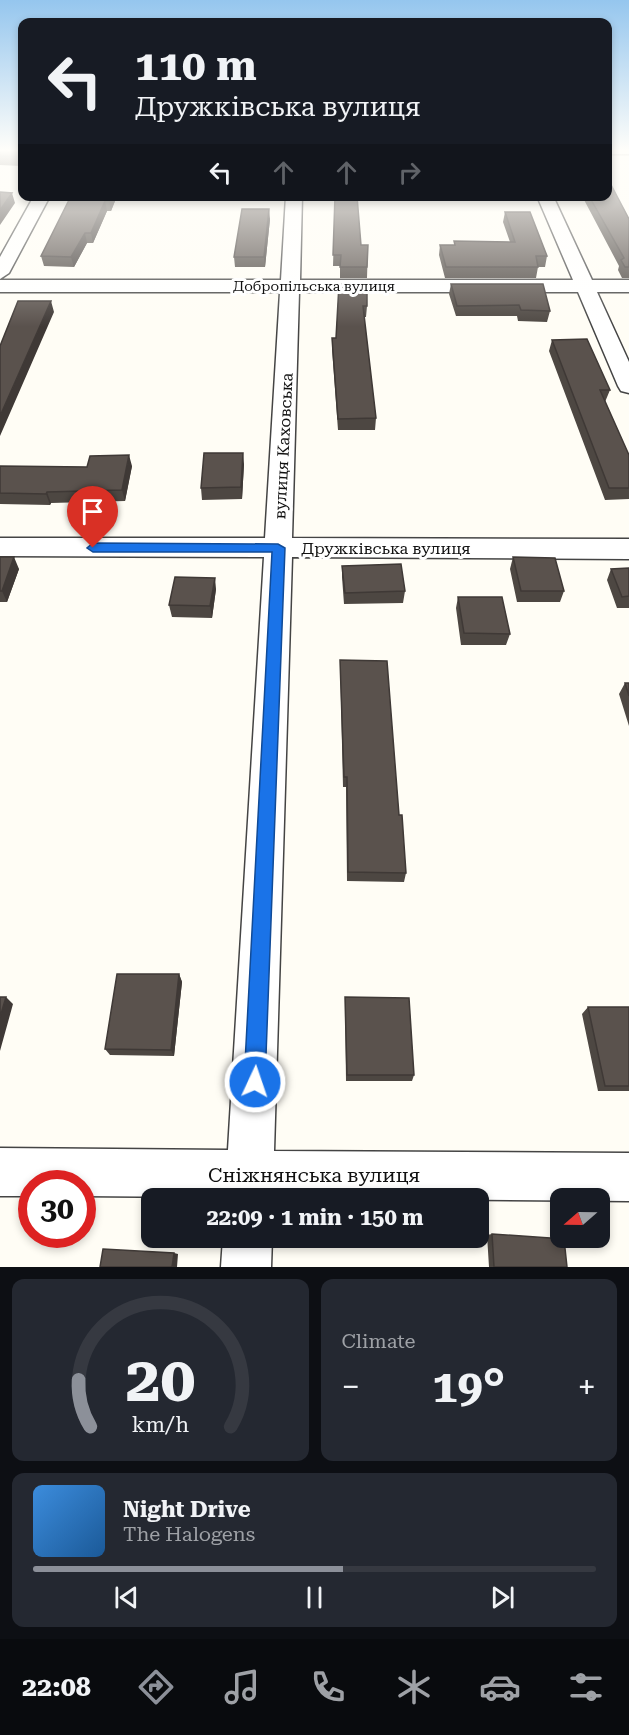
<!DOCTYPE html>
<html lang="en">
<head>
<meta charset="utf-8">
<style>
	:root { --surface:#171b24; --page:#242831; --text:#f1f3f6; --muted:#9ea1a6; --line:#363941; --accent:#8c9099 }
	body { margin:0; font-family:"Roboto Serif",serif; background:var(--page); color:var(--text); height:100vh; display:flex; flex-direction:column; font-size:22px; white-space:nowrap }
	* { box-sizing:border-box; margin:0 }
	p { font-size:20px; color:var(--muted) }
	.icon { flex:none; width:33px; height:33px; fill:none; stroke:currentColor; stroke-width:2; stroke-linecap:round; stroke-linejoin:round }
	.map { position:relative; height:1267px; overflow:hidden }
	.panel { display:flex; flex-direction:column; gap:12px; padding:12px; background:#0d0f14; flex:1 }
	.panel>* { flex:none }
	.guide { position:absolute; left:18px; top:18px; width:594px; height:183px; border-radius:12px; box-shadow:0 3px 9px #0003; background:#171b24; color:var(--text); overflow:hidden }
	.needle { width:39px; rotate:250deg }
	.fabs { position:absolute; left:550px; top:1188px; display:grid; gap:12px }
	.fabs a { display:grid; place-items:center; width:60px; height:60px; border-radius:12px; background:var(--surface); box-shadow:0 3px 9px #0003; font-size:30px }
	.speed { position:absolute; left:18px; top:1170px; display:flex; gap:12px; font-size:30px; font-weight:700; text-align:center }
	.speed>* { display:grid; place-content:center; width:78px; height:78px; border-radius:50%; background:var(--surface); box-shadow:0 3px 9px #0003; line-height:1 }
	.speed .limit { border:9px solid #d22; background:#fff; color:#111 }
	.pin { position:absolute; display:grid; place-items:center; width:51px; height:51px; color:#fff; margin:-62px -26px; border-radius:50% 50% 50% 0; rotate:-45deg; box-shadow:0 0 6px #0007 }
	.pin .icon { rotate:45deg }
	.me { position:absolute; width:66px; margin:-33px; rotate:3deg; stroke-linejoin:round; filter:drop-shadow(0 0 4px #0008) }
	.turn { display:flex; align-items:center; gap:21px; height:126px; padding:0 18px; font-size:27px }
	.turn .icon { width:78px; height:78px; stroke-width:2.5 }
	.turn b { display:block; font-size:42px; line-height:51px }
	.lanes { display:flex; align-items:center; height:57px; padding:0 18px; background:#0003; justify-content:center; gap:30px; direction:ltr }
	.lanes .off { opacity:.35 }
	.big { font-size:45px; font-weight:700; line-height:1.1 }
	.panel .widget { flex:1; display:flex; flex-direction:column; justify-content:center; gap:9px; min-width:0; padding:0 21px; border-radius:12px; background:var(--page) }
	.panel .dial { align-items:center; gap:0 }
	.dial svg { height:156px; overflow:visible; fill:none; stroke:var(--line); stroke-width:7; stroke-linecap:round; text-anchor:middle }
	.dial text { fill:var(--text); stroke:none }
	.song { display:flex; align-items:center; gap:18px }
	.cover { width:72px; height:72px; border-radius:9px; background:linear-gradient(135deg,hsl(210 70% 55%),hsl(210 70% 35%)) }
	.played { height:6px; border-radius:3px; background:linear-gradient(90deg,var(--accent) 55%,var(--line) 55%) }
	.keys { display:flex; justify-content:space-around; direction:ltr }
	.heat { display:flex; justify-content:space-between; align-items:center; font-size:33px; direction:ltr }
	.panel .tiles { flex:1; display:grid; gap:12px; grid-template-columns:1fr 1fr }
	.widget:last-child { grid-column:span 2 }
	.trip { position:absolute; left:141px; top:1188px; width:348px; height:60px; border-radius:12px; background:var(--surface); box-shadow:0 3px 9px #0003; font-weight:700; line-height:60px; text-align:center }
	.menu { display:flex; height:96px; justify-content:space-around; align-items:center; background:#090b0e; color:var(--muted) }
	.menu .icon { width:42px; height:42px }
	.menu .active { color:var(--accent) }
	.menu b { font-size:27px; color:var(--text) }
	.map>svg:first-child { display:block }
	.lines { fill:none; stroke-linecap:round; stroke-linejoin:round }
	.street-casing { stroke:#444; stroke-width:3 }
	.street { fill:#fff; fill-rule:evenodd }
	.wall { fill:#4d4742 }
	.shaded-wall { fill:#3f3936 }
	.building { fill:#5a524d; stroke:#3f3936; stroke-width:1.5 }
	.route { fill:#1a73e8; stroke:#114b97; stroke-width:1.5 }
	.labels { text-anchor:middle; stroke-width:6; stroke-linejoin:round; paint-order:stroke }
	.far-street-label { font-size:14px; fill:#111; stroke:#fff }
	.street-label { font-size:16px; fill:#111; stroke:#fff }
	.near-street-label { font-size:20px; fill:#111; stroke:#fff }
</style>
</head>
<body>
<div class="map">
<svg width="629" height="1267" viewBox="0 0 629 1267">
	<rect width="100%" height="100%" fill="#fffdf5"/>
	<g class="lines">
		<g class="street-casing">
			<path id="street" d="M608,150H629V154H608Z
				M34,196H50L9,273L0,279V257Z
				M286,196H302L300,280H573L537,196H553L592,280H629V292H597L629,362V393L621,391L618,386L578,292H299L292,538L629,539V559L292,557L274,1151L629,1153V1201L82,1196V1184H32V1196H0V1148L228,1150L264,557L0,556V538H265L280,292H0V280H281Z
				M223,1238H272L271,1267H221Z"/>
		</g>
		<use href="#street" class="street"/>
	</g>
	<path class="wall" d="M0,150H22V166L0,165Z
		M71,196H117L111,211H107L93,243H87L74,267L44,266L41,256Z
		M335,196L361,245H368L367,278H340V266H333Z
		M582,196H608L629,219V278H622L618,270L619,266Z
		M505,212L547,256L545,267H538L536,278H445L439,255L440,245H454V241L510,242L503,222Z
		M270,219L265,267H235L234,257Z
		M339,284L367,306L366,317H364L376,418L375,430H338L332,349V338H336Z
		M451,284L550,311L547,322L518,321L517,316H456L449,294Z
		M552,340L610,390L605,402L629,455V499L605,500L549,351Z
		M244,464L242,499L202,500L201,488Z
		M0,466L87,467L132,466L125,501L51,503L50,505L0,504Z
		M0,557L19,569L7,602H0Z
		M513,557L564,591L560,602H517L510,569Z
		M342,566L405,591L403,603L344,604L342,577Z
		M629,568V608H617L607,580L611,569Z
		M216,589L212,618L172,617L169,605Z
		M458,597L510,634L506,645H461L456,608Z
		M340,660L399,815L406,873L404,882L347,881L346,787H343Z
		M625,683H629V726L619,694Z
		M179,974L182,982L174,1056L110,1055L105,1049Z
		M345,997L414,1075L412,1081H346L345,1004Z
		M588,1007H629V1091H598L582,1014Z
		M492,1234L567,1267H489L487,1235Z"/>
	<path class="shaded-wall" d="M12,193L15,203L0,225V210Z
		M111,196H117L111,211L109,201Z
		M105,201L107,211L93,243L91,233Z
		M269,209L270,219L265,267L264,257Z
		M85,233L87,243L74,267L71,257Z
		M51,301L54,312L0,436V416Z
		M243,453L244,464L242,499L241,487Z
		M129,455L132,466L125,501L122,490Z
		M47,492L51,503L50,505L46,494Z
		M14,557L19,569L7,602L2,591Z
		M215,578L216,589L212,618L210,606Z
		M179,974L182,982L174,1056L171,1050Z
		M6,997L13,1004L0,1051V1017Z
		M174,1253L178,1254L177,1267H172Z"/>
	<path class="building" d="M0,150H22V156H0Z
		M608,179L629,219V267H625L621,260L624,258L589,196H608Z
		M0,192L12,193L0,210Z
		M71,196H111L109,201H105L91,233H85L71,257L41,256Z
		M335,196H357L361,245H368L367,267H340L341,255H333Z
		M242,209H269L264,257H234Z
		M505,212H530L547,256H536L538,267H446L440,245H455L454,241L515,242Z
		M339,284H367V306H363L376,418L338,419L332,338H336Z
		M451,284H543L550,311L521,310L519,305L457,306Z
		M18,301H51L0,416V346Z
		M587,339L610,390H600L629,455V488H609L552,340Z
		M204,453H243L241,487L201,488Z
		M129,455L122,490L47,492L46,494L0,493V466L87,467L90,456Z
		M0,557H14L2,591H0Z
		M513,557L555,558L564,591H521Z
		M401,564L405,591L345,593L342,566Z
		M629,568V596L622,597L611,569Z
		M175,577L215,578L210,606L169,605Z
		M458,597H502L510,634L464,633Z
		M340,660L387,661L399,815H402L406,873L348,872L347,777H344Z
		M625,683H629V696Z
		M117,974H179L171,1050L105,1049Z
		M0,997H6L0,1017Z
		M345,997L409,998L414,1075H347Z
		M588,1007H629V1086H605Z
		M492,1234L564,1239L567,1267H494Z
		M103,1249L174,1253L172,1267H100Z"/>
	<linearGradient id="sky" x2="0" y2="1"><stop stop-color="#95c6ee"/><stop offset="0.46" stop-color="#fffefa"/><stop offset="1" stop-color="#fffefa" stop-opacity="0"/></linearGradient>
	<rect width="629" height="327" fill="url(#sky)"/>
	<path class="route" d="M93,543L278,544L285,548L265,1082L262,1089L255,1092L247,1089L244,1082L272,552H93L87,548Z"/>
	<g class="labels">
		<g class="far-street-label">
			<text x="314" y="291">Добропільська вулиця</text>
		</g>
		<g class="street-label">
			<text transform="translate(283 446) rotate(-87)" y="6">вулиця Каховська</text>
			<text x="386" y="554">Дружківська вулиця</text>
		</g>
		<g class="near-street-label">
			<text x="314" y="1182">Сніжнянська вулиця</text>
		</g>
	</g>
</svg>
<div class="fabs">
<a><svg class="needle" viewBox="-14 -14 28 28"><path d="M0-13l5 13h-10z" fill="#e53935"/><path d="M0 13l5-13h-10z" fill="#9ea1a6"/></svg></a>
</div>
<div class="speed"><div class="limit">30</div></div>
<div class="pin" style="left:93px;top:548px;background:#d93025"><svg class="icon" aria-label="arrive" viewBox="0 0 24 24"><path d="M6 21V4h12l-3 4 3 4H6"/></svg></div>
<svg class="me" style="left:255px;top:1082px" viewBox="-20 -20 40 40"><circle r="17" fill="#1a73e8" stroke="#fff" stroke-width="3"/><path d="M0-11L8 9 0 5-8 9z" fill="#fff"/></svg>
<div class="trip">22:09 · 1 min · 150 m</div>
<div class="guide">
<div class="turn"><svg class="icon" aria-label="left" viewBox="0 0 24 24"><path d="M17 20v-9H6M10 6l-5 5 5 5"/></svg><div><b>110 m</b>Дружківська вулиця</div></div>
<div class="lanes"><svg class="icon" aria-label="left" viewBox="0 0 24 24"><path d="M17 20v-9H6M10 6l-5 5 5 5"/></svg><svg class="icon off" aria-label="ahead" viewBox="0 0 24 24"><path d="M12 20V5M6 11l6-6 6 6"/></svg><svg class="icon off" aria-label="ahead" viewBox="0 0 24 24"><path d="M12 20V5M6 11l6-6 6 6"/></svg><svg class="icon off" aria-label="right" viewBox="0 0 24 24"><path d="M7 20v-9h11M14 6l5 5-5 5"/></svg></div>
</div>
</div>
<section class="panel">
<div class="tiles">
<div class="widget dial"><svg viewBox="0 0 100 80">
<path d="M14 69A42 42 0 1 1 86 69"/>
<path d="M14 69A42 42 0 0 1 8 45" stroke="#8c9099"/>
<text x="50" y="56" font-size="32" font-weight="700">20</text>
<text x="50" y="72" font-size="11">km/h</text>
</svg></div>
<div class="widget"><p>Climate</p>
<div class="heat"><a>−</a><b class="big">19°</b><a>+</a></div>
</div>
<div class="widget">
<div class="song"><i class="cover"></i><div><b>Night Drive</b><p>The Halogens</p></div></div>
<div class="played"></div>
<div class="keys"><svg class="icon" aria-label="previous" viewBox="0 0 24 24"><path d="M18 5L8 12l10 7zM5 5v14"/></svg><svg class="icon" aria-label="pause" viewBox="0 0 24 24"><path d="M8 5v14M16 5v14"/></svg><svg class="icon" aria-label="next" viewBox="0 0 24 24"><path d="M6 5l10 7-10 7zM19 5v14"/></svg></div>
</div>
</div>
</section>
<nav class="menu">
<b>22:08</b>
<svg class="icon active" aria-label="directions" viewBox="0 0 24 24"><path d="M12 3l9 9-9 9-9-9zM9 14v-3h6M13 9l2 2-2 2"/></svg>
<svg class="icon" aria-label="music" viewBox="0 0 24 24"><path d="M9 18V5l10-2v13"/><circle cx="6" cy="18" r="3"/><circle cx="16" cy="16" r="3"/></svg>
<svg class="icon" aria-label="phone" viewBox="0 0 24 24"><path d="M5 4h4l2 5-3 2q2 4 5 5l2-3 5 2v4C11 20 4 13 5 4z"/></svg>
<svg class="icon" aria-label="climate" viewBox="0 0 24 24"><path d="M12 3v18M4 7l16 10M4 17L20 7"/></svg>
<svg class="icon" aria-label="car" viewBox="0 0 24 24"><path d="M5 17H2v-5l4-1 3-4h7l3 4 3 1v5h-3M9 17h6M6 11h13"/><circle cx="7" cy="17" r="2"/><circle cx="17" cy="17" r="2"/></svg>
<svg class="icon" aria-label="filters" viewBox="0 0 24 24"><path d="M4 7h16M4 17h16"/><circle cx="9" cy="7" r="2"/><circle cx="15" cy="17" r="2"/></svg>
</nav>
</body>
</html>
